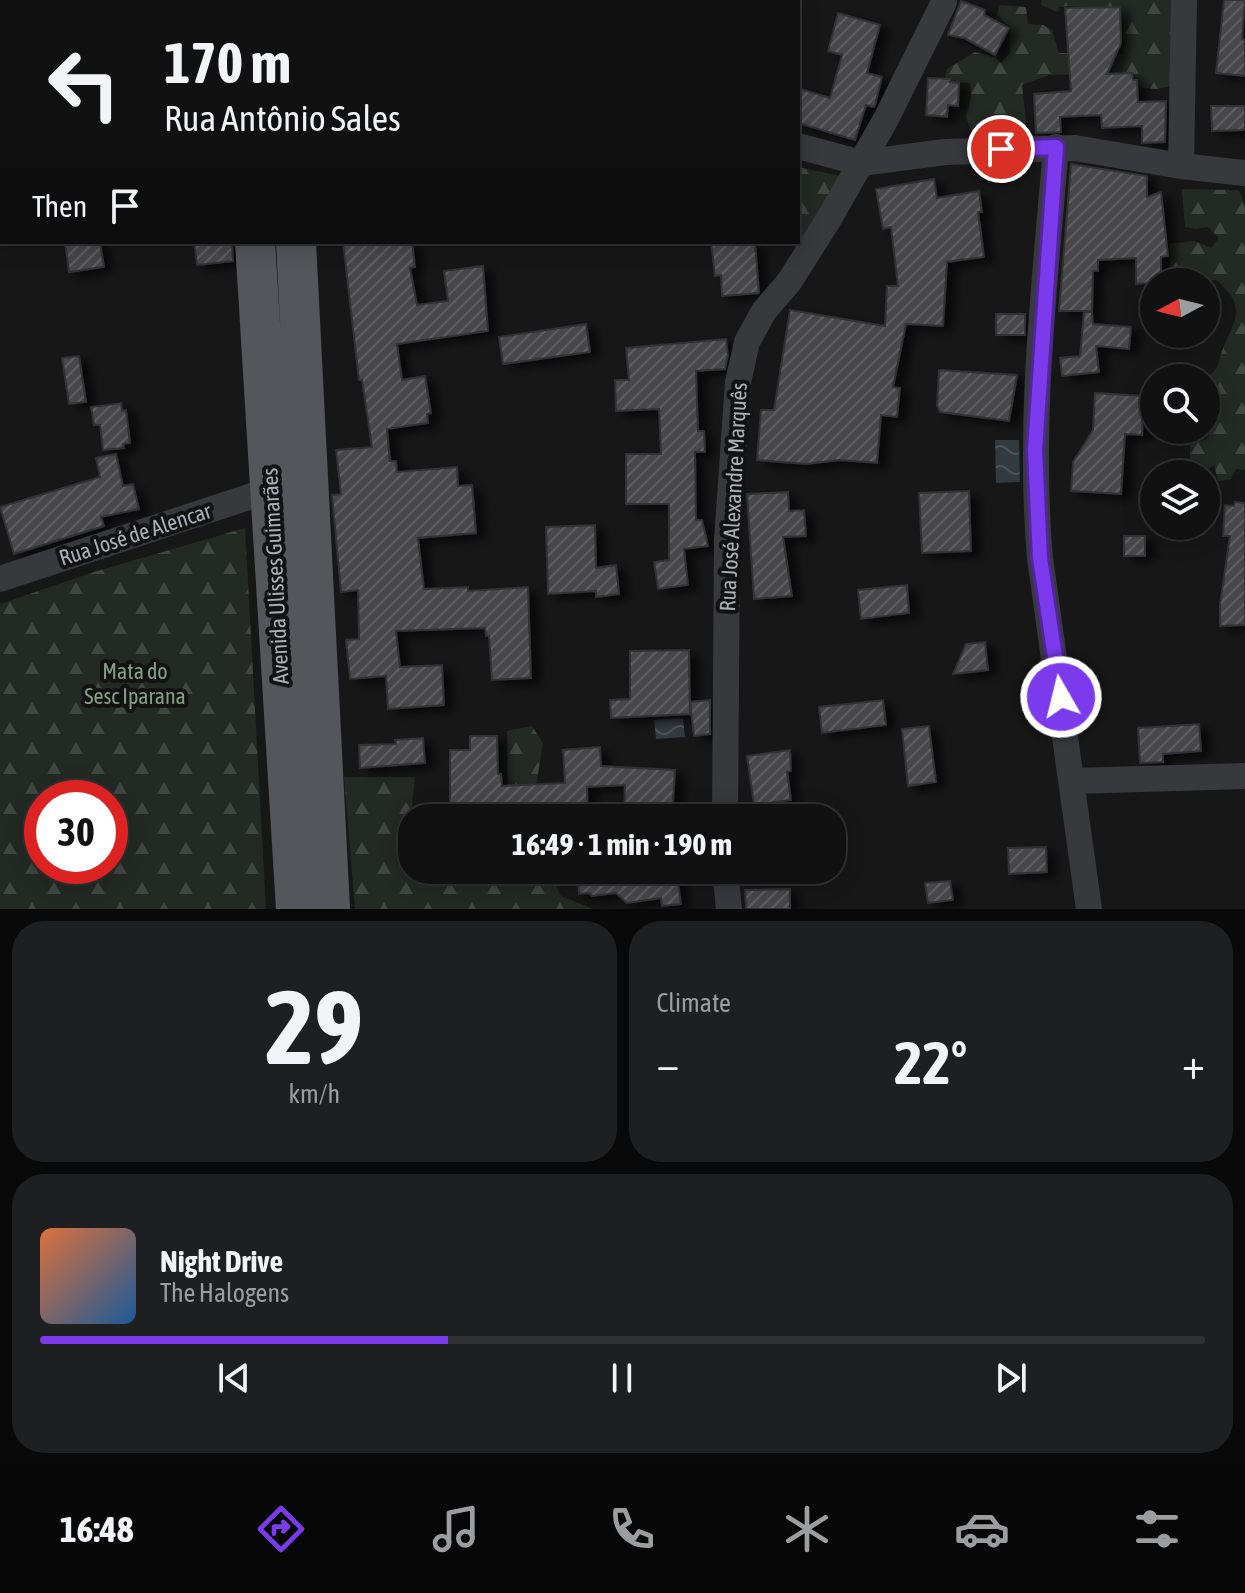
<!DOCTYPE html>
<html lang="en">
<head>
<meta charset="utf-8">
<style>
	:root { --surface:#111112; --page:#1e1f20; --text:#f1f3f6; --muted:#9c9d9f; --line:#303132; --accent:#7c3aed }
	body { margin:0; font-family:"Asap Condensed",sans-serif; background:var(--page); color:var(--text); height:100vh; display:flex; flex-direction:column; font-size:30px; white-space:nowrap }
	* { box-sizing:border-box; margin:0 }
	p { font-size:26px; color:var(--muted) }
	.icon { flex:none; width:44px; height:44px; fill:none; stroke:currentColor; stroke-width:2; stroke-linecap:round; stroke-linejoin:round }
	.map { position:relative; height:909px; overflow:hidden }
	.details { display:flex; flex-direction:column; gap:12px; padding:12px; background:#09090a; flex:1 }
	.details>* { flex:none }
	.guide { position:absolute; left:0px; top:0px; width:800px; height:244px; box-shadow:0 4px 20px #0003,0 0 0 2px var(--line); background:#111112; color:var(--text); overflow:hidden }
	.needle { width:52px; rotate:263deg }
	.tools { position:absolute; left:1140px; top:268px; display:grid; gap:16px }
	.tools a { display:grid; place-items:center; width:80px; height:80px; border-radius:50%; background:var(--surface); box-shadow:0 4px 20px #0003,0 0 0 2px var(--line); font-size:40px }
	.speed { position:absolute; left:24px; top:780px; display:flex; gap:16px; font-size:40px; font-weight:700; text-align:center }
	.speed>* { display:grid; place-content:center; width:104px; height:104px; border-radius:50%; background:var(--surface); box-shadow:0 4px 20px #0003,0 0 0 2px var(--line); line-height:1 }
	.speed .limit { border:12px solid #d22; background:#fff; color:#111 }
	.pin { position:absolute; display:grid; place-items:center; width:68px; height:68px; color:#fff; margin:-34px; border:4px solid #fff; border-radius:50%; box-shadow:0 2px 8px #0007 }
	.me { position:absolute; width:88px; margin:-44px; rotate:352deg; stroke-linejoin:round; filter:drop-shadow(0 0 6px #0008) }
	.turn { display:flex; align-items:center; gap:28px; height:168px; padding:0 32px; font-size:36px }
	.turn .icon { width:104px; height:104px; stroke-width:2.5 }
	.turn b { display:block; font-size:56px; line-height:68px }
	.then { display:flex; align-items:center; height:76px; padding:0 32px; background:#0003; gap:16px; font-size:30px }
	.big { font-size:60px; font-weight:700; line-height:1.1 }
	.details .card { flex:1; display:flex; flex-direction:column; justify-content:center; gap:12px; min-width:0; padding:0 28px; border-radius:32px; background:var(--page) }
	.details .dial { align-items:center; gap:0 }
	.dial b { font-size:104px; line-height:1 }
	.song { display:flex; align-items:center; gap:24px }
	.cover { width:96px; height:96px; border-radius:12px; background:linear-gradient(135deg,hsl(20 70% 55%),hsl(210 70% 35%)) }
	.played { height:8px; border-radius:4px; background:linear-gradient(90deg,var(--accent) 35%,var(--line) 35%) }
	.keys { display:flex; justify-content:space-around; direction:ltr }
	.heat { display:flex; justify-content:space-between; align-items:center; font-size:44px; direction:ltr }
	.details .tiles { flex:1; display:grid; gap:12px; grid-template-columns:1fr 1fr }
	.card:last-child { grid-column:span 2 }
	.trip { position:absolute; left:398px; top:804px; width:448px; height:80px; border-radius:32px; background:var(--surface); box-shadow:0 4px 20px #0003,0 0 0 2px var(--line); font-weight:700; line-height:80px; text-align:center }
	.dock { display:flex; height:128px; justify-content:space-around; align-items:center; background:#070707; color:var(--muted) }
	.dock .icon { width:56px; height:56px }
	.dock .on { color:var(--accent) }
	.dock b { font-size:36px; color:var(--text) }
	.map>svg:first-child { display:block }
	.forest { fill:url(#forest-firs); fill-rule:evenodd }
	.water { fill:url(#water-waves) }
	.building { fill:url(#building-hatch); stroke:#313134; stroke-width:2; filter:url(#shadow) }
	.lines { fill:none; stroke-linecap:round; stroke-linejoin:round }
	.street { stroke:#38393d; stroke-width:26 }
	.primary { stroke:#54565b; stroke-width:40 }
	.route-casing { stroke:#51269a; stroke-width:20 }
	.route { stroke:#7c3aed; stroke-width:14 }
	.labels { text-anchor:middle; stroke-width:8; stroke-linejoin:round; paint-order:stroke }
	.street-label { font-size:22px; fill:#aaaeb6; stroke:#121213 }
	.park-label { font-size:22px; fill:#849f85; stroke:#121213 }
</style>
</head>
<body>
<div class="map">
<svg width="1245" height="909" viewBox="0 0 1245 909">
	<defs>
		<pattern id="forest-firs" width="22" height="20" patternUnits="userSpaceOnUse" patternTransform="scale(2)"><rect width="22" height="20" fill="#232a24"/><path d="M5 1l3.5 6h-7zM16 11l3.5 6h-7z" fill="#404642"/></pattern>
		<pattern id="water-waves" width="16" height="10" patternUnits="userSpaceOnUse" patternTransform="scale(2)"><rect width="16" height="10" fill="#32393f"/><path d="M0 5q4-4 8 0t8 0" fill="none" stroke="#4d5358"/></pattern>
		<pattern id="building-hatch" width="6" height="6" patternUnits="userSpaceOnUse" patternTransform="scale(2)"><rect width="6" height="6" fill="#46474a"/><path d="M-1 1l2-2M0 6l6-6M5 7l2-2" fill="none" stroke="#5e5f62"/></pattern>
		<filter id="shadow"><feDropShadow dx="9" dy="5" stdDeviation="4" flood-color="#0009"/></filter>
	</defs>
	<rect width="100%" height="100%" fill="#171718"/>
	<path class="forest" d="M0,0H230V2H2L0,197Z
		M1042,0H1179L1177,85L1157,89L1141,88L1133,73L1049,75L1022,85L1026,120L1023,134L984,139L973,136L966,117L971,97L970,83L953,82L945,78L947,69L975,52L996,58L1001,63L1010,53V27L997,15L999,5L1026,7L1028,24L1043,25L1052,30L1059,53L1123,54L1125,42L1121,9L1067,6L1059,7L1058,12L1041,5Z
		M798,167L845,177L809,243L798,236Z
		M1182,189L1239,190L1245,206V470L1236,469L1231,479L1218,481L1214,465L1208,469L1197,470L1190,461V445L1207,439L1221,413L1208,408L1206,404L1205,378C1222,368 1217,362 1224,346C1238,315 1245,305 1216,280L1208,281L1206,285V282H1172L1169,244L1194,241L1211,248L1219,238L1208,227L1195,229L1185,227Z
		M245,528L266,909H0V604L94,572ZM110,798V866H42V798Z
		M532,726L543,743L531,818H508L507,731Z
		M344,777H415L410,824H412V870H548L561,896L593,909H355Z"/>
	<path class="water" d="M995,440H1019L1020,482L996,483Z
		M683,718L685,737L656,739L654,720Z"/>
	<path class="building" d="M1224,0H1245L1242,39L1245,40V76L1216,73Z
		M961,1L985,10L984,15L1009,28L995,55L964,38L948,35Z
		M1120,7L1121,43L1107,74L1132,73L1133,80H1137L1138,102L1166,101L1165,142L1142,143V126L1102,128L1101,115L1060,117L1061,132L1036,133L1034,94L1071,91L1065,8Z
		M838,13L880,25L867,73L882,77L875,105L874,107L866,105L855,140L798,123V88L830,98L842,55L828,51Z
		M928,78L950,79V82L959,83L958,106L948,105L947,117L926,115Z
		M1211,106H1245V130L1212,131Z
		M1071,164L1147,176V197L1161,192L1168,256L1161,257V282L1136,284V258L1098,260V271H1093L1092,311H1059Z
		M934,179L937,198L979,191L982,212H978L984,257L947,262L943,326L906,324L893,387L900,388L897,417L881,415L877,463L840,460L806,464L757,460L761,410H774L790,310L885,326L887,286H898L891,227L883,229L876,189Z
		M65,242H100L104,267L69,272Z
		M194,242H232L233,261L197,265Z
		M343,242H412L415,267L410,268L417,305L448,301L444,271L483,266L488,331L397,344L402,380L425,376L431,413L427,414L428,423L387,429L390,461H396L397,472L457,467L458,486L472,485L476,533L418,538L424,589L468,587V591L528,587L531,678L492,680L489,636H486L485,628L396,631L400,667L442,665L444,705L388,709L386,676L350,679L346,640L359,639L358,590L341,592L332,495L341,494L336,450L372,447L362,380H359Z
		M711,242H755L759,293L722,296L721,275L715,276Z
		M1084,312H1092L1093,324L1131,327L1129,349L1096,346L1099,372L1062,376L1060,358L1080,356Z
		M996,314H1025V335H996Z
		M586,324L590,352L503,364L499,337Z
		M726,339L728,355L725,369L696,371L698,431H704L705,452H695L696,520H702L708,546L684,549L688,585L658,589L654,562L669,560V504H626V454H661L659,409L616,411L615,380H629L626,348Z
		M79,356L86,402L69,404L62,358Z
		M939,370L1017,375L1009,421L940,412L937,405Z
		M1095,393L1144,396L1142,435L1125,434L1121,494L1071,491L1073,462L1093,430Z
		M121,403L122,411L126,410L130,443L123,444L124,448L103,450L100,425H94L91,407Z
		M116,454L123,486L133,484L139,509L101,517L104,526L14,554L0,507L100,477L96,458Z
		M969,491L971,551L922,553L919,493Z
		M788,492L789,511L804,510L806,536L783,537L792,596L754,599L747,494Z
		M1235,502L1245,503V625L1220,626V604L1230,536H1223L1225,505L1234,506Z
		M595,525L596,568L616,565L619,594L596,597V591L548,594L546,527Z
		M1124,536H1145V556H1124Z
		M907,585L909,613L861,619L858,590Z
		M985,642L988,670L953,674L966,644Z
		M689,650L690,714L611,718L610,700L630,699V651Z
		M710,700V734L694,736L690,702Z
		M883,700L886,725L822,733L819,707Z
		M1199,724L1201,751L1163,754V762L1140,763L1138,728Z
		M929,726L936,782L908,786L902,729Z
		M470,736H497L498,774H501L502,786L565,783L563,750L600,747L601,766L675,770L672,818L624,817L625,785L587,787L588,818H450V750H470Z
		M423,738L425,763L360,768L359,745L396,744L395,740Z
		M790,750L791,771L787,772L791,800L754,805L747,756Z
		M1046,847L1047,872L1009,874L1008,848Z
		M577,870H654L662,876L677,875L681,904L662,906L661,898L627,903L616,893L592,896L589,893L579,894Z
		M950,881L953,900L928,903L925,883Z
		M790,889V909H746L745,890Z"/>
	<g class="lines">
		<path class="street" d="M798,146L861,163L945,152L1075,148L1181,166L1245,173
			M1056,147C1045,283 1028,421 1040,558L1089,909
			M1181,166L1184,0
			M0,187L2,186
			M0,579L270,490
			M1073,781L1245,776
			M725,818L727,540L738,382L747,342L764,311L789,282L827,222L886,119L944,2
			M725,870L729,909"/>
		<path class="primary" d="M240,0V2
			M278,0V2
			M255,242L296,909
			M296,242L330,909"/>
	</g>
	<g class="lines">
		<g class="route-casing">
			<path id="route" d="M1001,149L1056,147L1035,450L1040,558L1061,697"/>
		</g>
		<use href="#route" class="route"/>
	</g>
	<g class="labels">
		<g class="street-label">
			<text transform="translate(733 497) rotate(-87)" y="8">Rua José Alexandre Marquês</text>
			<text transform="translate(135 534) rotate(-18)" y="8">Rua José de Alencar</text>
			<text transform="translate(275 576) rotate(-93)" y="8">Avenida Ulisses Guimarães</text>
		</g>
		<g class="park-label">
			<text x="135" y="679">Mata do<tspan x="135" dy="25">Sesc Iparana</tspan></text>
		</g>
	</g>
</svg>
<div class="tools">
<a><svg class="needle" viewBox="-14 -14 28 28"><path d="M0-13l5 13h-10z" fill="#e53935"/><path d="M0 13l5-13h-10z" fill="#9c9d9f"/></svg></a>
<a><svg class="icon" aria-label="search" viewBox="0 0 24 24"><circle cx="10" cy="10" r="6"/><path d="M15 15l6 6"/></svg></a>
<a><svg class="icon" aria-label="layers" viewBox="0 0 24 24"><path d="M12 4l9 5-9 5-9-5zM3 14l9 5 9-5"/></svg></a>
</div>
<div class="speed"><div class="limit">30</div></div>
<div class="pin" style="left:1001px;top:149px;background:#d93025"><svg class="icon" aria-label="arrive" viewBox="0 0 24 24"><path d="M6 21V4h12l-3 4 3 4H6"/></svg></div>
<svg class="me" style="left:1061px;top:697px" viewBox="-20 -20 40 40"><circle r="17" fill="#7c3aed" stroke="#fff" stroke-width="3"/><path d="M0-11L8 9 0 5-8 9z" fill="#fff"/></svg>
<div class="trip">16:49 · 1 min · 190 m</div>
<div class="guide">
<div class="turn"><svg class="icon" aria-label="left" viewBox="0 0 24 24"><path d="M17 20v-9H6M10 6l-5 5 5 5"/></svg><div><b>170 m</b>Rua Antônio Sales</div></div>
<div class="then">Then<svg class="icon" aria-label="arrive" viewBox="0 0 24 24"><path d="M6 21V4h12l-3 4 3 4H6"/></svg></div>
</div>
</div>
<section class="details">
<div class="tiles">
<div class="card dial"><b>29</b><p>km/h</p></div>
<div class="card"><p>Climate</p>
<div class="heat"><a>−</a><b class="big">22°</b><a>+</a></div>
</div>
<div class="card">
<div class="song"><i class="cover"></i><div><b>Night Drive</b><p>The Halogens</p></div></div>
<div class="played"></div>
<div class="keys"><svg class="icon" aria-label="previous" viewBox="0 0 24 24"><path d="M18 5L8 12l10 7zM5 5v14"/></svg><svg class="icon" aria-label="pause" viewBox="0 0 24 24"><path d="M8 5v14M16 5v14"/></svg><svg class="icon" aria-label="next" viewBox="0 0 24 24"><path d="M6 5l10 7-10 7zM19 5v14"/></svg></div>
</div>
</div>
</section>
<nav class="dock">
<b>16:48</b>
<svg class="icon on" aria-label="directions" viewBox="0 0 24 24"><path d="M12 3l9 9-9 9-9-9zM9 14v-3h6M13 9l2 2-2 2"/></svg>
<svg class="icon" aria-label="music" viewBox="0 0 24 24"><path d="M9 18V5l10-2v13"/><circle cx="6" cy="18" r="3"/><circle cx="16" cy="16" r="3"/></svg>
<svg class="icon" aria-label="phone" viewBox="0 0 24 24"><path d="M5 4h4l2 5-3 2q2 4 5 5l2-3 5 2v4C11 20 4 13 5 4z"/></svg>
<svg class="icon" aria-label="climate" viewBox="0 0 24 24"><path d="M12 3v18M4 7l16 10M4 17L20 7"/></svg>
<svg class="icon" aria-label="car" viewBox="0 0 24 24"><path d="M5 17H2v-5l4-1 3-4h7l3 4 3 1v5h-3M9 17h6M6 11h13"/><circle cx="7" cy="17" r="2"/><circle cx="17" cy="17" r="2"/></svg>
<svg class="icon" aria-label="filters" viewBox="0 0 24 24"><path d="M4 7h16M4 17h16"/><circle cx="9" cy="7" r="2"/><circle cx="15" cy="17" r="2"/></svg>
</nav>
</body>
</html>
